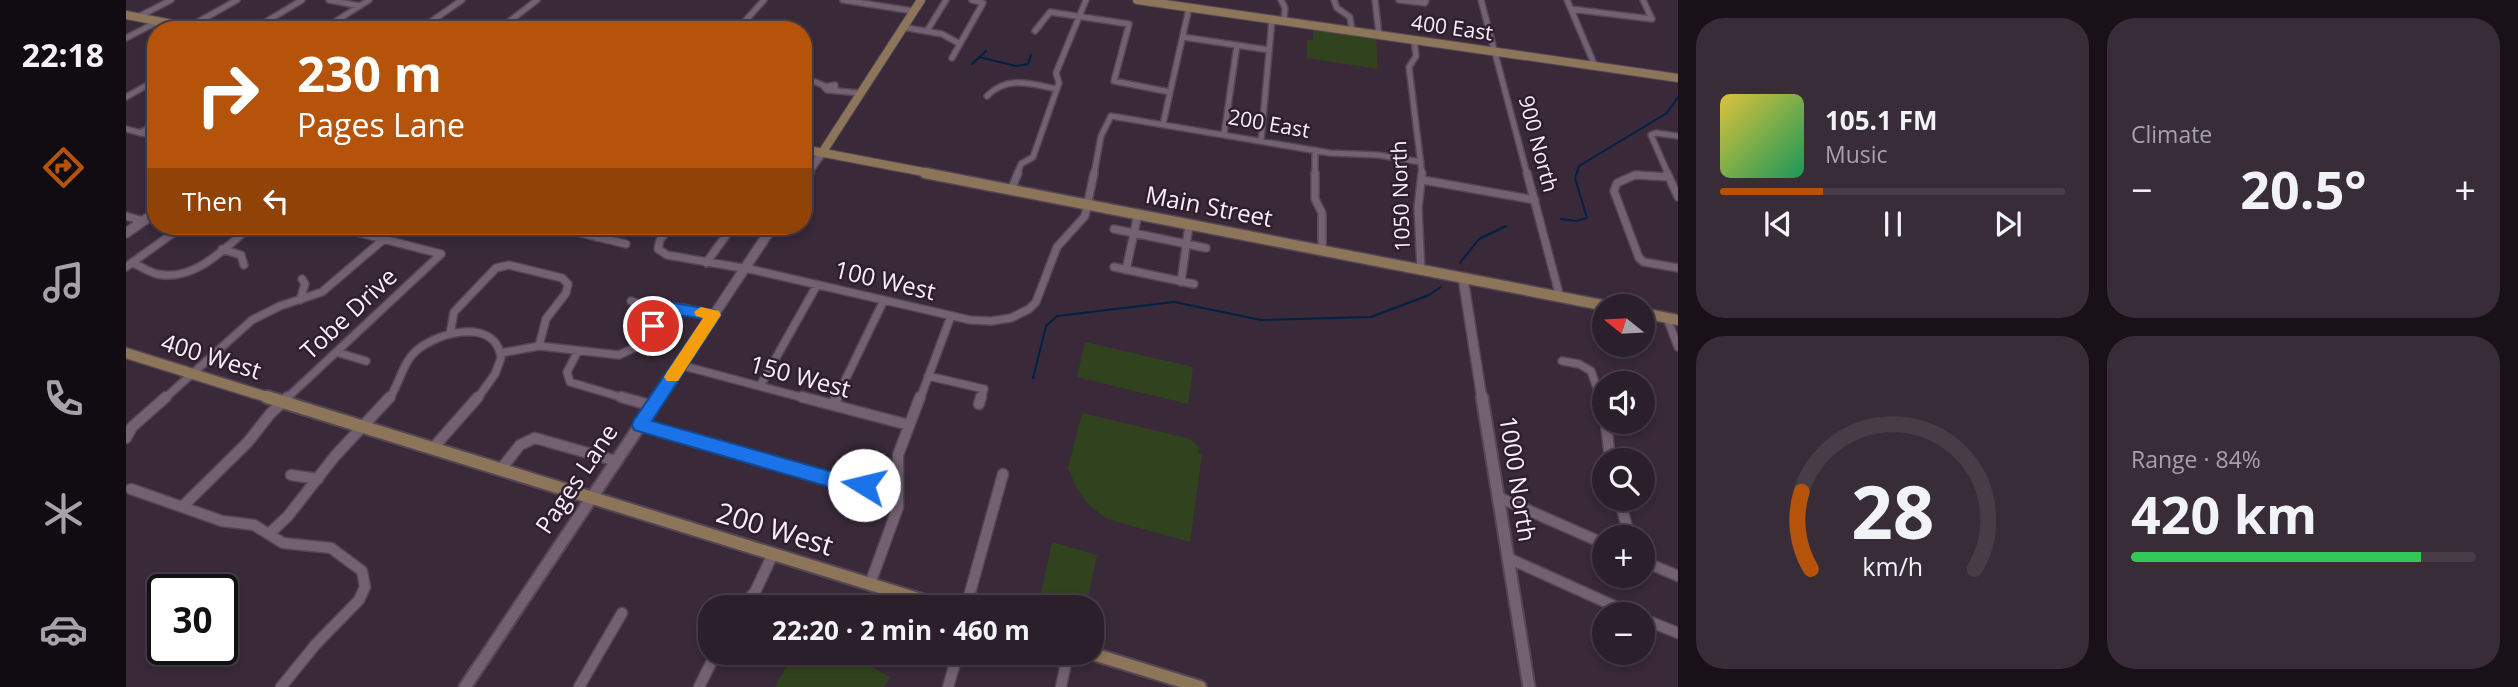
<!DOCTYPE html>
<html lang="en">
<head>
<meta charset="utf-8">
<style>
	:root { --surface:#2b1f2b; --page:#372c37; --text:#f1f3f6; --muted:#a6a2a9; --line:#473d47; --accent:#b45309 }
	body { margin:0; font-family:"Open Sans",sans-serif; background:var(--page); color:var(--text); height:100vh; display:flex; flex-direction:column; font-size:26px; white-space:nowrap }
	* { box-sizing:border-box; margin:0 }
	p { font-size:23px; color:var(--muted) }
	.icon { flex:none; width:38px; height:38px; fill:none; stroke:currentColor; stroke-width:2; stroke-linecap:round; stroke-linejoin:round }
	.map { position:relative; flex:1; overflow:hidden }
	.panel { display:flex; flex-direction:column; gap:18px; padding:18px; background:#181118; width:840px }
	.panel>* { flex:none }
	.top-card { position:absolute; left:21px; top:21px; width:665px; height:214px; border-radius:28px; box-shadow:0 4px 10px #0003,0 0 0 2px var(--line); background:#b45309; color:#fff; overflow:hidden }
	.needle { width:46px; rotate:288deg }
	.fabs { position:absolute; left:1466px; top:294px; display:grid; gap:14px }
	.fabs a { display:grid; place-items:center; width:63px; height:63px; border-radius:50%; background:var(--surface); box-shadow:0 4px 10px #0003,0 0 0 2px var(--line); font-size:35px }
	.speed { position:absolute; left:21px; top:574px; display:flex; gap:14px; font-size:35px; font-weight:700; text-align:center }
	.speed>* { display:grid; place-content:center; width:91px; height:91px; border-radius:50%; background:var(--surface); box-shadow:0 4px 10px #0003,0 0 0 2px var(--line); line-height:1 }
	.speed .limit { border:4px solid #111; border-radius:10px; background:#fff; color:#111 }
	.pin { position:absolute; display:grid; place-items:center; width:60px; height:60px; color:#fff; margin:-30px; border:4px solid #fff; border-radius:50%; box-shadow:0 2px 7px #0007 }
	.me { position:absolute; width:77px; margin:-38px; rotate:279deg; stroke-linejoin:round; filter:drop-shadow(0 0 5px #0008) }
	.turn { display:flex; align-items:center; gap:24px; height:147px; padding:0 35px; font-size:32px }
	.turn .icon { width:91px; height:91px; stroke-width:2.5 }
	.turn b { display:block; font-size:49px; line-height:60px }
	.then { display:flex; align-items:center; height:66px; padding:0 35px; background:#0003; gap:14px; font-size:26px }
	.big { font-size:52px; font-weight:700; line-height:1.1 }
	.panel .widget { flex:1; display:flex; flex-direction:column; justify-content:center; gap:10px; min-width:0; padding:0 24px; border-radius:28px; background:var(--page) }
	.panel .dial { align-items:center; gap:0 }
	.dial svg { height:182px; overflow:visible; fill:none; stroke:var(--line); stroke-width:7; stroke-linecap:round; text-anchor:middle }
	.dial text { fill:var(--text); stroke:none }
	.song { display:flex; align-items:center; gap:21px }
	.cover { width:84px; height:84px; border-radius:10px; background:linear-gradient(135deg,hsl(50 70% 55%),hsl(150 70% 35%)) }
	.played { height:7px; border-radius:4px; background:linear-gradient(90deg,var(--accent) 30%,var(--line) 30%) }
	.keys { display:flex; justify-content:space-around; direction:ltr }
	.heat { display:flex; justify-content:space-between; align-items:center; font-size:38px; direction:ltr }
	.charge { height:10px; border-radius:5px; background:linear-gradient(90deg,#34c759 84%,var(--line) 0) }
	.panel .tiles { flex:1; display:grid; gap:18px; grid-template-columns:repeat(2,1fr) }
	.trip { position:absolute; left:572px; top:595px; width:406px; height:70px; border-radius:28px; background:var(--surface); box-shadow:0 4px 10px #0003,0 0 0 2px var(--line); font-weight:700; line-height:70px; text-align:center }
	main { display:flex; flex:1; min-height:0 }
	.tabs { display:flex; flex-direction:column; width:126px; justify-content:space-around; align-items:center; background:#110c11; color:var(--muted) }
	.tabs .icon { width:49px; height:49px }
	.tabs .on { color:var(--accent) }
	.tabs b { font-size:32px; color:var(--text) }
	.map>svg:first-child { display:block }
	.green { fill:#30431e }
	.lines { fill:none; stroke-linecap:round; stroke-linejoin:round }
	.stream { stroke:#002045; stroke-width:2 }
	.minor-far2-casing { stroke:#544654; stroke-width:8 }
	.minor-far1-casing { stroke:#544654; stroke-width:10 }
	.minor-casing { stroke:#544654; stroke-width:13 }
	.tertiary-far2-casing { stroke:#544654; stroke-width:10 }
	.tertiary-far1-casing { stroke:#544654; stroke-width:12 }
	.tertiary-casing { stroke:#544654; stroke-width:15 }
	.secondary-far2-casing { stroke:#544654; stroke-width:10 }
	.secondary-far1-casing { stroke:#544654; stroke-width:13 }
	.secondary-casing { stroke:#544654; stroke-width:16 }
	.minor-far2 { stroke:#736172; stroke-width:5 }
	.minor-far1 { stroke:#736172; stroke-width:7 }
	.minor { stroke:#736172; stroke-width:10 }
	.tertiary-far2 { stroke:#736172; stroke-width:7 }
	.tertiary-far1 { stroke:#736172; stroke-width:9 }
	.tertiary { stroke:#736172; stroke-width:11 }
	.secondary-far2 { stroke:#8d7559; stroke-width:8 }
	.secondary-far1 { stroke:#8d7559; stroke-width:10 }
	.secondary { stroke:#8d7559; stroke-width:12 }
	.route { fill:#1a73e8; stroke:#114b97; stroke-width:2 }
	.slow { fill:#f59e0b }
	.labels { text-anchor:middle; stroke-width:5; stroke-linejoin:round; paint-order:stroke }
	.far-street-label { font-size:21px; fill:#faeff9; stroke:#2f1f2e }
	.street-label { font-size:24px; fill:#faeff9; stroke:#2f1f2e }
	.near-street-label { font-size:28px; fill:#faeff9; stroke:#2f1f2e }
</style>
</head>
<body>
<main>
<nav class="tabs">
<b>22:18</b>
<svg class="icon on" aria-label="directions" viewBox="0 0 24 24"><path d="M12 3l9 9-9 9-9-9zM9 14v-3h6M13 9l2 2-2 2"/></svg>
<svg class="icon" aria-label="music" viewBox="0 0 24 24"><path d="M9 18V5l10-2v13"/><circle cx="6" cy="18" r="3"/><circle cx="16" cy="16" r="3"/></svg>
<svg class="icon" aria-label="phone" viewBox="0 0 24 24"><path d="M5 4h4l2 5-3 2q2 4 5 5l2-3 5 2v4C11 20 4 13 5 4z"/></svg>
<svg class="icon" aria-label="climate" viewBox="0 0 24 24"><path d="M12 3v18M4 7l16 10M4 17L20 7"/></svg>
<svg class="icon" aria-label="car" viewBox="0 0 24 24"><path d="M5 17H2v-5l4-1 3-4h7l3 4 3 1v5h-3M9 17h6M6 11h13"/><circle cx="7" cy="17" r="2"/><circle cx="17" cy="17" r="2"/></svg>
</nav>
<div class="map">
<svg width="1552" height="687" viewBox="0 0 1552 687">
	<rect width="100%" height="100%" fill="#392939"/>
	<path class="green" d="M1187,28L1250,37L1252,69L1181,58V40H1187Z
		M959,342L1067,367L1062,404L951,377Z
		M956,413L1065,439L1073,448L1072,453L1076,454L1064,542L981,519L962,504L950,487L942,468Z
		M926,542L971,555L960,607H912Z
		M668,653H720L764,677L758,687H649Z"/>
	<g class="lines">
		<path class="stream" d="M853,57L890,66L902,64L905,55
			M846,64L860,51
			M1435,219L1450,221L1461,218L1449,178L1453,166L1541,113L1552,97
			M1334,263L1353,239L1380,226
			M907,378L920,326L931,316L1048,302L1135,320L1245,317L1303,295L1315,287"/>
		<g class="minor-far2-casing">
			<path id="minor-far2" d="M203,0L234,6
				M717,0L787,11
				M1155,0L1159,8L1158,21
				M1208,0L1211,8L1224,17L1226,31
				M1249,0L1253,35
				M1273,0L1299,3L1300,0
				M1355,0L1401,174
				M1441,0L1469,66
				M1445,9L1526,19L1517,0
				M12,17L45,0
				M63,27L111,0
				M776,27L816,34L834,44
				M126,30L176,0
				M196,30L243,0
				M293,30L336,0
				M372,30L411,0
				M611,30L638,0
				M801,31L820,0
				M909,31L924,12L1003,24L988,81L1044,92
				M1057,37L1143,50
				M0,38L33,21
				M1288,40L1290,56L1283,67L1296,174
				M826,58L857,3L846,0
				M677,77L699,86
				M709,89V85L698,87L701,90L733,93
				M861,96C882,75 905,84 931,89
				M0,97L30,80
				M1037,124L1063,8
				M0,129L30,137
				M14,133L30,123
				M1098,134L1111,45
				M1135,141L1146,19
				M1189,150V174
				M891,174L895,164L907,157L933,83L930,73L960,0
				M968,174L975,136L985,116L1204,153L1252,155L1295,162
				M1542,174L1525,135L1530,133L1552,136"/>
		</g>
		<g class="minor-far1-casing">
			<path id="minor-far1" d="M1189,173V199L1196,213V251
				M1401,173L1434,297
				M1541,173L1552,197
				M1543,177L1509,175L1491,183L1488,191L1513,258L1518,262L1552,268
				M1297,180L1409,200
				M885,190L892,173
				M0,216L17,221
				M207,226L315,254
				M426,226L500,244
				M545,226L534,240L532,249L541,255L628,270L844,320L865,321L885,318L903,309L910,302L931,247L959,216L968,173
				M988,229L1080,248
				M470,237L480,226
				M96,249L115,255L118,265
				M6,263C15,266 22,272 31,274C69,282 99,248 125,226
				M580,263L607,226
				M0,267L57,226
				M988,267L1068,284
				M1000,270L1012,214
				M1295,270L1292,208L1296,173
				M1055,282L1063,225
				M174,300L179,284L176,279
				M505,301L537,313
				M1541,318L1552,347
				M324,334L328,312L370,268L383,265L436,278L442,284L440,293L420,319L413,346
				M452,351L441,372L444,382L501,399
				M210,352L240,361
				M375,353L413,346L493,355L508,348L532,318L544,310L557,308L588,315
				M1436,361L1453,364L1465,371L1475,399
				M554,365L682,399
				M802,376L858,389L855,399
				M634,386L691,285
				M38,399L126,320L154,306L196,292L258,239
				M160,399L315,254
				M263,399C273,385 275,368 286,355C305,333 370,315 375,358L369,374L351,399
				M710,399L758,300
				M794,399L825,316"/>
		</g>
		<g class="minor-casing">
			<path id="minor" d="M495,397L527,406
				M676,397L783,425
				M1474,397L1479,411
				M853,404L855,397
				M707,405L711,397
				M1480,422L1484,460
				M514,425L722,484L738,485L772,479
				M0,438L6,427L40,397
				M307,448L352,397
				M375,469L394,445L409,438L490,461
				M165,475L192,479
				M5,489L96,521L128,525L157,543L205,548L236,571L239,587L233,600L190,644L155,687
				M1372,497L1479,544
				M1493,499L1504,537
				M56,507L122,442L144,414L162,397
				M144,533L162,516L209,456L264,397
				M1382,558L1506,614
				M1517,561L1552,576
				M744,584L772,507V455L794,397
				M615,607L629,592L647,554
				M840,607L877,474
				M1517,619L1552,633
				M453,687L496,613
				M573,687L590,653
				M822,687L832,653
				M935,687L942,653"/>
		</g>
		<g class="tertiary-far2-casing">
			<path id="tertiary-far2" d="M681,174L696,153"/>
		</g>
		<g class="tertiary-far1-casing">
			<path id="tertiary-far1" d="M677,181L683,173
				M0,233L30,212
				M1337,278L1356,399
				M532,399L647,226"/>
		</g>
		<g class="tertiary-casing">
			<path id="tertiary" d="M1356,397L1403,687
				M339,687L533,397"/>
		</g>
		<g class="secondary-far2-casing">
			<path id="secondary-far2" d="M1011,0L1552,78
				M0,15L77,30
				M677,149L808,174
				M696,153L795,0"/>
		</g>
		<g class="secondary-far1-casing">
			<path id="secondary-far1" d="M799,173L1481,306
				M1517,313L1552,320
				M0,353L147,399"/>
		</g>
		<g class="secondary-casing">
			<path id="secondary" d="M141,397L818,607
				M964,653L1074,687"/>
		</g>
		<use href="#minor-far2" class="minor-far2"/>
		<use href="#minor-far1" class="minor-far1"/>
		<use href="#minor" class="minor"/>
		<use href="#tertiary-far2" class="tertiary-far2"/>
		<use href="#tertiary-far1" class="tertiary-far1"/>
		<use href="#tertiary" class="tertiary"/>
		<use href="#secondary-far2" class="secondary-far2"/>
		<use href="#secondary-far1" class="secondary-far1"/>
		<use href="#secondary" class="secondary"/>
	</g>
	<path class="route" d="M548,303L588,310L595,315L526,421L714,474L745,479L747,485L745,490L738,493L714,490L508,430L506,425L508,420L577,319C554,315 548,310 532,330H521L519,326L532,309Z"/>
	<path class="slow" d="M575,307L593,311L595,315L552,381H541L538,377L541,372L577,318L570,316L568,312Z"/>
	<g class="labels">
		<g class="far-street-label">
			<text transform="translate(1326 28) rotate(8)" y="7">400 East</text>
			<text transform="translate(1143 124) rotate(10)" y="7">200 East</text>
			<text transform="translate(1412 144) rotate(75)" y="7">900 North</text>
			<text transform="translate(1275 196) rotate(-92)" y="7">1050 North</text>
		</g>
		<g class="street-label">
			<text transform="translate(1083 207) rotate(11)" y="8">Main Street</text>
			<text transform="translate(759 281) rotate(13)" y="8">100 West</text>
			<text transform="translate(223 314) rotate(-43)" y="8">Tobe Drive</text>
			<text transform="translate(85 357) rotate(17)" y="8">400 West</text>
			<text transform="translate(674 377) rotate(15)" y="8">150 West</text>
			<text transform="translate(451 479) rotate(-56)" y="8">Pages Lane</text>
			<text transform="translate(1391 479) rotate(81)" y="8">1000 North</text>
		</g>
		<g class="near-street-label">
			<text transform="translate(649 529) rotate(17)" y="10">200 West</text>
		</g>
	</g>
</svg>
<div class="fabs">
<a><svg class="needle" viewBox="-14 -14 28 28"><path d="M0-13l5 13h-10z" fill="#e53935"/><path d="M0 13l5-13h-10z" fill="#a6a2a9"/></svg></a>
<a><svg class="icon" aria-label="sound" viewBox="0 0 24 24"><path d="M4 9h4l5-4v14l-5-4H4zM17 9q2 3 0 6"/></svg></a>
<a><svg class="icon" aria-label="search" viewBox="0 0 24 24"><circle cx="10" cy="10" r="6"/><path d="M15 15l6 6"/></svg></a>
<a>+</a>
<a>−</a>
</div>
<div class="speed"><div class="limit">30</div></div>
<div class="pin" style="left:527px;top:326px;background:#d93025"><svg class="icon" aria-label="arrive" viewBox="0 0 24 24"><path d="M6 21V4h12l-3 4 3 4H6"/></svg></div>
<svg class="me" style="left:738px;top:485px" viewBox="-20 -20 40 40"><circle r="19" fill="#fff"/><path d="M0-13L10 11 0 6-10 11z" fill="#1a73e8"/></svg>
<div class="trip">22:20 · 2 min · 460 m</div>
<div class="top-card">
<div class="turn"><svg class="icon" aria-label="right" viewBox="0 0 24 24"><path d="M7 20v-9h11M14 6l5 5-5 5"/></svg><div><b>230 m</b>Pages Lane</div></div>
<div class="then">Then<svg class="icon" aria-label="left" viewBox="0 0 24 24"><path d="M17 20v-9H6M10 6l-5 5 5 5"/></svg></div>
</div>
</div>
<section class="panel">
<div class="tiles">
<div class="widget">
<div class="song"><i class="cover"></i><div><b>105.1 FM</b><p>Music</p></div></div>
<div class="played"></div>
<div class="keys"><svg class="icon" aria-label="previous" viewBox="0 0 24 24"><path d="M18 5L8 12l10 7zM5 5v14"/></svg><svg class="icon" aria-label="pause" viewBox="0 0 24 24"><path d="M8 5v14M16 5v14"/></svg><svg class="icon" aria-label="next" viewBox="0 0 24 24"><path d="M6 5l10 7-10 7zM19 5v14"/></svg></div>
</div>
<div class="widget"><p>Climate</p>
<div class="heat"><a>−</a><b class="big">20.5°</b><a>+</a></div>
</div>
<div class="widget dial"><svg viewBox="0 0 100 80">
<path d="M14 69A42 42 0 1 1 86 69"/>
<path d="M14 69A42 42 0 0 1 10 35" stroke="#b45309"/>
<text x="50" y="56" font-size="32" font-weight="700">28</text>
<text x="50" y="72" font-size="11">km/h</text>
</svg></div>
<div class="widget"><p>Range · 84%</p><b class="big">420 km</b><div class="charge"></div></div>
</div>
</section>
</main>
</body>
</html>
